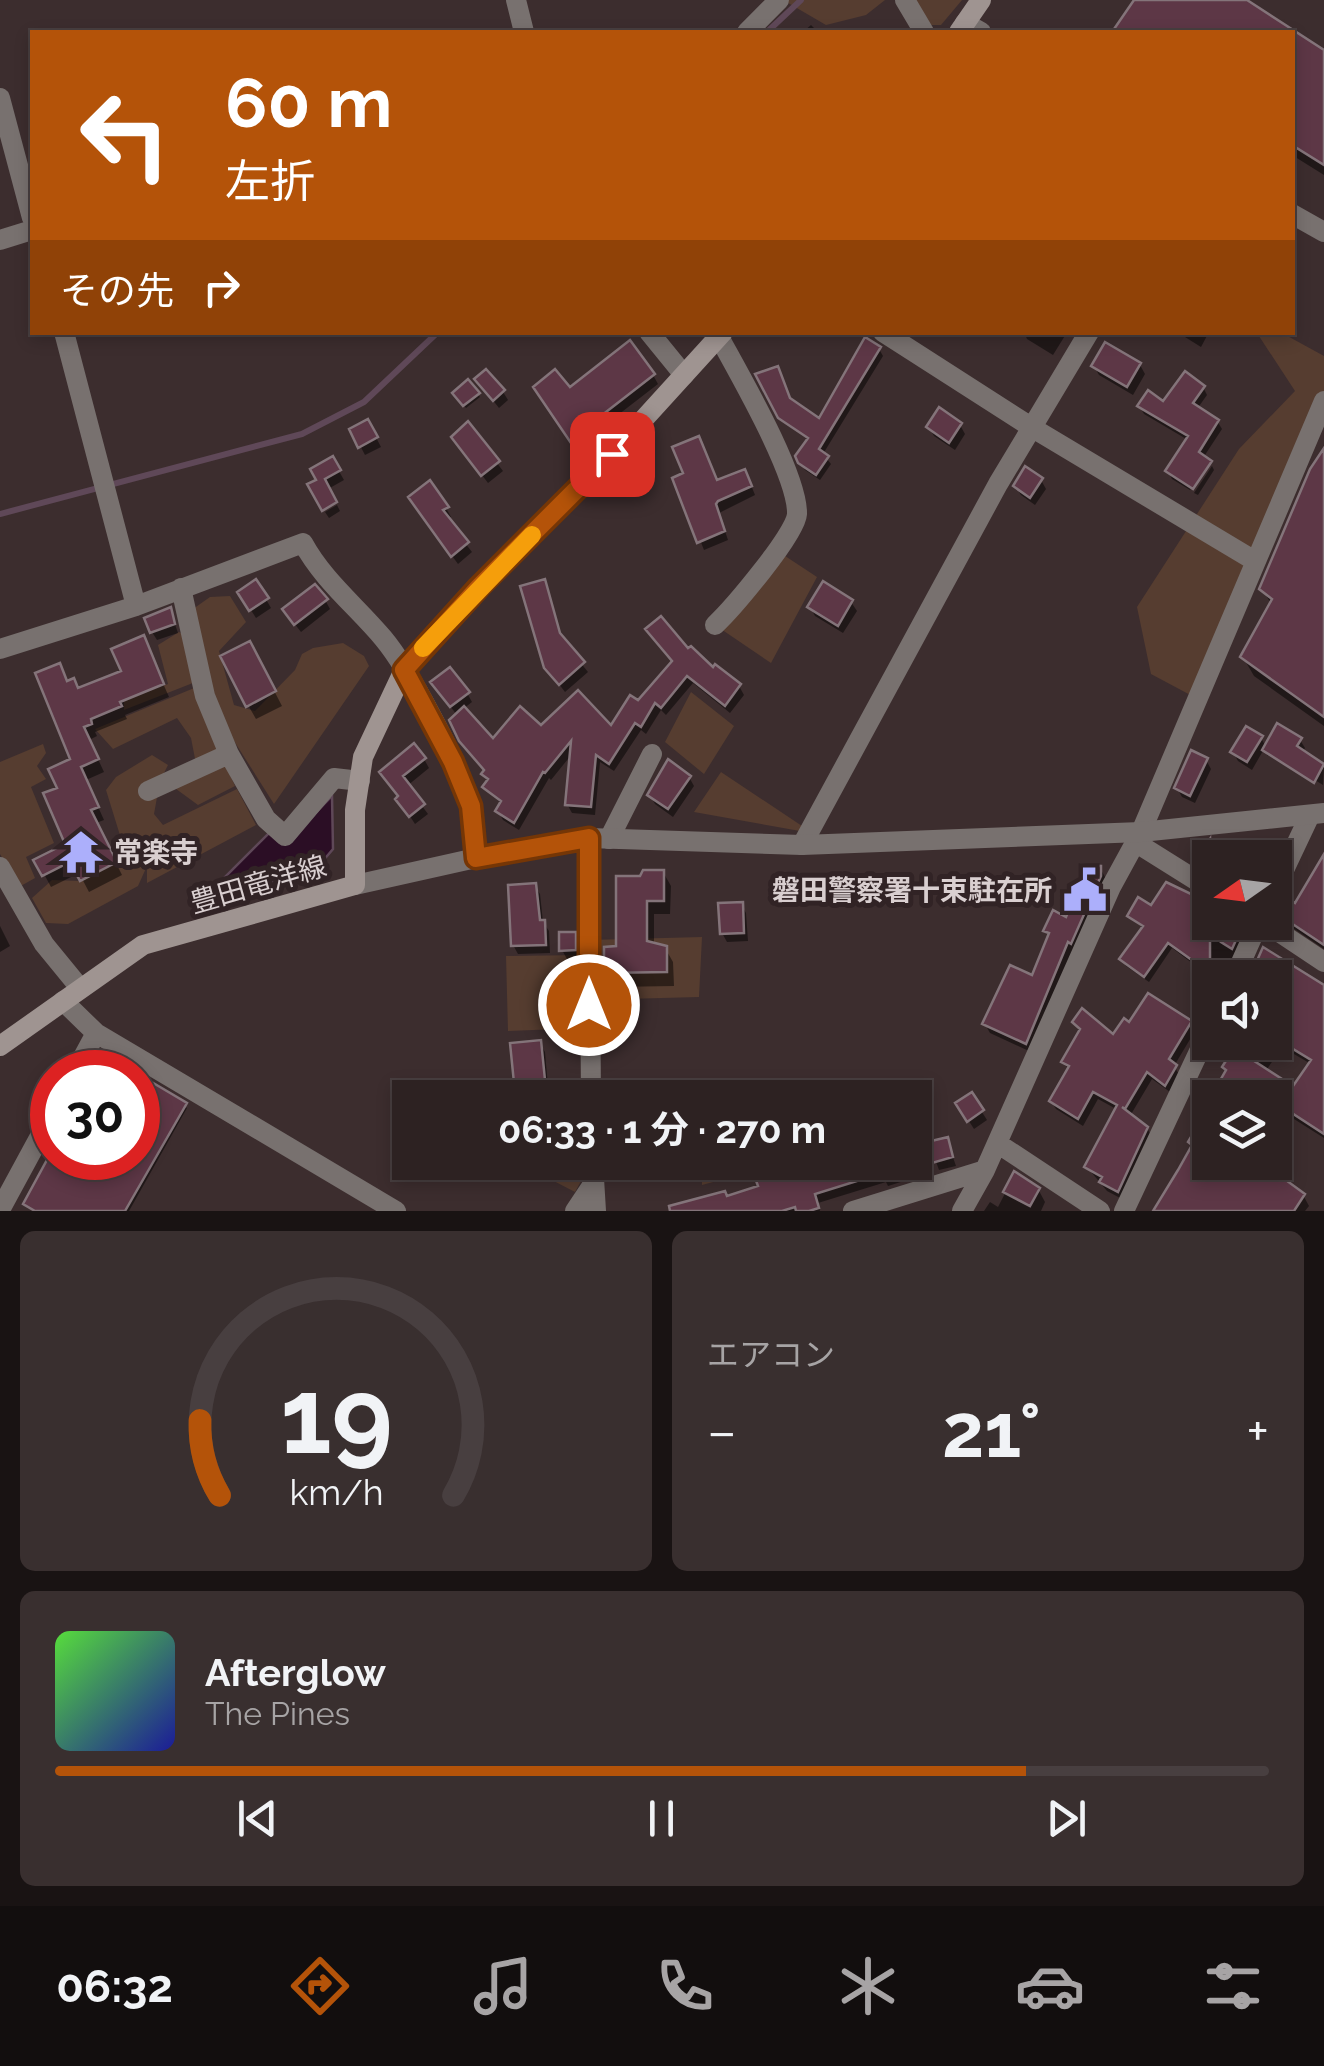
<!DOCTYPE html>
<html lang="ja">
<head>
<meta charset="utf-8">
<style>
	:root { --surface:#2d2222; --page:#392f2f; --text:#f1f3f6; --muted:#a7a4a5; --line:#483f40; --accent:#b45309 }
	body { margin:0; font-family:Raleway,"Noto Sans JP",sans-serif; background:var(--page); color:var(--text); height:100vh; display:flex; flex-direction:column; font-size:38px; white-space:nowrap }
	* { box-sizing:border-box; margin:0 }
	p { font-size:32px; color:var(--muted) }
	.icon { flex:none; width:55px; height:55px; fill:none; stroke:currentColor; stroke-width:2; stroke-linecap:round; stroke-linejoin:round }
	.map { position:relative; height:1211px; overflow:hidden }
	.drawer { display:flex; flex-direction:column; gap:20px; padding:20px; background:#191313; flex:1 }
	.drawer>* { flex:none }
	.top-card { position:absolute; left:30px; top:30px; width:1265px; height:305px; border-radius:0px; box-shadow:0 5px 15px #0003,0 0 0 2px var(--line); background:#b45309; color:#fff; overflow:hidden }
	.needle { width:65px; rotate:256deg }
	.buttons { position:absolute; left:1192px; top:840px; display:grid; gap:20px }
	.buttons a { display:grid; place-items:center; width:100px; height:100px; border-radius:0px; background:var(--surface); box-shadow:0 5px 15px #0003,0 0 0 2px var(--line); font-size:50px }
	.speed { position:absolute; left:30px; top:1050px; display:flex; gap:20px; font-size:50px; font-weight:700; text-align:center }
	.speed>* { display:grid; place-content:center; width:130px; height:130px; border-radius:50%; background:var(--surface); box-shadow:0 5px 15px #0003,0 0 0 2px var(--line); line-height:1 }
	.speed .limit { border:15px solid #d22; background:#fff; color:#111 }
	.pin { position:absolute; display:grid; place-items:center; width:85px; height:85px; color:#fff; margin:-42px; border-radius:20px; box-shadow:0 5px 15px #0006 }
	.me { position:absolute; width:110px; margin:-55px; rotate:0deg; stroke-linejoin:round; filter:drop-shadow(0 0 8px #0008) }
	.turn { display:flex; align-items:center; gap:35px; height:210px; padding:0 30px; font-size:45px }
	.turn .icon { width:130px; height:130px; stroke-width:2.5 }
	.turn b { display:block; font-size:70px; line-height:85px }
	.then { display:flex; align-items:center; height:95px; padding:0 30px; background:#0003; gap:20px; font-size:38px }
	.big { font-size:75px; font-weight:700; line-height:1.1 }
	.drawer .widget { flex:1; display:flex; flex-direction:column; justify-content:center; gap:15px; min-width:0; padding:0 35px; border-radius:15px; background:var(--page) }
	.drawer .dial { align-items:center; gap:0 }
	.dial svg { height:260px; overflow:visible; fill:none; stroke:var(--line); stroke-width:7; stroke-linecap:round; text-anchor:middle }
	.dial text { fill:var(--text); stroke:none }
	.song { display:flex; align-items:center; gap:30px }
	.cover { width:120px; height:120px; border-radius:15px; background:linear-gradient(135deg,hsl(110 70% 55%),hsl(240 70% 35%)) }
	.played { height:10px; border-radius:5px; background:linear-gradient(90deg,var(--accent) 80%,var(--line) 80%) }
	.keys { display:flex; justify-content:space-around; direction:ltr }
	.heat { display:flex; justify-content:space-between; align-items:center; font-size:55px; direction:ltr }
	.drawer .tiles { flex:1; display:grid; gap:20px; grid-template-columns:1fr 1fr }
	.widget:last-child { grid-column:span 2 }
	.trip { position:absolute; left:392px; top:1080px; width:540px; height:100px; border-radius:0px; background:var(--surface); box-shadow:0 5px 15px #0003,0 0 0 2px var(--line); font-weight:700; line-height:100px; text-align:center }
	.menu { display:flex; height:160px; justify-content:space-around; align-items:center; background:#120e0e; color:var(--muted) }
	.menu .icon { width:70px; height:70px }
	.menu .on { color:var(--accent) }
	.menu b { font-size:45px; color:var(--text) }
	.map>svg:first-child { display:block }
	.green { fill:#563d30 }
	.water { fill:#2b0e25; stroke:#5f4858; stroke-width:2.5 }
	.shadow { fill:#0007; fill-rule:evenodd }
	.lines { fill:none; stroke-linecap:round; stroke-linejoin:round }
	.stream { stroke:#5f4858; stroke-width:6 }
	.building { fill:#5d3746; stroke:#84747a; stroke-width:2.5 }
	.minor { stroke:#78716f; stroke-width:20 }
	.tertiary { stroke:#78716f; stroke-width:20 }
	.secondary { stroke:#9f9491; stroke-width:20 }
	.route-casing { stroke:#753606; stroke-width:25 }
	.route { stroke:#b45309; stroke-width:18 }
	.slow { stroke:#f59e0b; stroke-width:18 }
	.labels { text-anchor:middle; stroke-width:10; stroke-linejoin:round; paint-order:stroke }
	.poi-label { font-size:28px; font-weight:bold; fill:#d9cfd0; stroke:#312325; text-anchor:start }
	.street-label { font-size:28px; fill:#d9cfd0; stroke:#312325 }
</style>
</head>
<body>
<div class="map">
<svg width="1324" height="1211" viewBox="0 0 1324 1211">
	<rect width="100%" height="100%" fill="#3c2d2e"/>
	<path class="green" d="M783,0H885L866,15L826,25Z
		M907,0H962L941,25H919Z
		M1257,333H1282L1324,356V392L1196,698L1151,674L1137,607L1239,449L1295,391Z
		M776,550L817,577L771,663L715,625Z
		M230,596L246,622L219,651L234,705L255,711L295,670L302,654L313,648L343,643L364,656L369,666L274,804L210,703L193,609L210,597Z
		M179,632L187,636L198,681L124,710V701L168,684L158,645Z
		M199,686L218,748L235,786L198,805L172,786L197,769L191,738L177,718L113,749L95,729Z
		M691,692L734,726L704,774L665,742Z
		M43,744L46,753L37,766L46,779L31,787L54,843L26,857L35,878L19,887L0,854V762Z
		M152,755L168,765L160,781L154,814L163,825L237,789L256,825L147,883V866L138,886L68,924L46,923L32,898L52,880L80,881L127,858L106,790L116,777Z
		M721,772L805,828L800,831L694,812Z
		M702,937L699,997L588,1000L584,1028L508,1031L506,956L585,955L588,940Z
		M926,1081L915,1099L703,1097V1091Z
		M519,1163H586L585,1174L575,1192Z
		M702,1163V1162L785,1163L702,1185Z"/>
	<path class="water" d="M332,796L333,849L316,869L200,902L271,831L287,842Z"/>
	<path class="shadow" d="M1137,0H1242L1292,32H1115Z
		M811,25L818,32H803Z
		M1292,33L1324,53V175L1292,155Z
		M1024,332H1065L1066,334L1053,355L1027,339Z
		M1177,332H1209L1201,347Z
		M879,349L883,356L823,454L831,464L820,480L805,470L798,457L816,448L820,421Z
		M1140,365L1145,374L1133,395L1099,375L1094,366Z
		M653,375L658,384L592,435L595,442L580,453L541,396Z
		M477,380L503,392L508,400L499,408Z
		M1203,387L1207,395L1197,409L1217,421L1222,429L1203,458L1208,462L1190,490L1172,479L1168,471L1188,440L1144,414L1140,407L1164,404Z
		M478,394L480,397L466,408L457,397Z
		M368,422L381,447L365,455L352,430Z
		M468,425L503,471L488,483L460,446Z
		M960,425L965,434L955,450L934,436L929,427Z
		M1324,452V726L1254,676L1243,657L1272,605L1262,589Z
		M332,459L344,480L328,489L319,481Z
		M1212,466L1214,470L1198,495L1194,493Z
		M676,479L717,483L749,480L755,495L719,513L728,540L704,550Z
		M1041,480L1046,489L1035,505L1021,495L1015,486Z
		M337,505L340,511L329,518L325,512Z
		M416,506L446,508L451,517L447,520L472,552L458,564Z
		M256,582L271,608L256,618L240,593Z
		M543,582L562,640L588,672L565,692L546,667Z
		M325,600L330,609L301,632L290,618Z
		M851,602L857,611L843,633L815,616L810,607Z
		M170,610L178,633L157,640L152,632Z
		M143,638L169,697L125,715L127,719L95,732L97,736L89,740L104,772L86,780L104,820L96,823L122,875L89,892L79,873L51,887L37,861L69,845L60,789L73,760L68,683L79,691L124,673Z
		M688,652L739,686L744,695L730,713L693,683L666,715L661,710L646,734L641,730L614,771L600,762L595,815L572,813L567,804L572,754L551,780L549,778L519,830L503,820L498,811L502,804L485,787L489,782L486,772L457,715L439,692L467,693L472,702L463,709L493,741L541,728L612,729Z
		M257,658L282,706L256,719L248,705Z
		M1261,738L1266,747L1300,740L1305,748L1303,752L1324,767L1323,785L1268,751V756L1264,749L1252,770L1238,761L1233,752Z
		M424,759L429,768L407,786L428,814L415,824L387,781Z
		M1206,760L1211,769L1195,803L1182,797L1177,788Z
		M689,777L694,786L673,817L655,804L650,795Z
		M1100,868L1105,877V886L1031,1052L990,1033L985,1024L1033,978L1050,937L1046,930L1068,920Z
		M1324,869V949L1290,926L1285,917Z
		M663,872L671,886L670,914H654V945L665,948L673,962L674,986L614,987L606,973L618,949L642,879Z
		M534,885L540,894L543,922L549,931L550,953L518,954L513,945Z
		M741,904L746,913L748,941L727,942L722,933Z
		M1210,905V922H1243L1238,929L1243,938L1235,956L1218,978H1212L1172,948L1149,982L1126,966L1122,959L1144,929L1130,916L1152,908Z
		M0,926L10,946L0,952Z
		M575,934L580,943V958L567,959L562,950Z
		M1254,972L1324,990V1138L1275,1107V1098L1228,1073L1224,1067L1240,1042H1275V978H1257ZM1282,1047L1311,1064L1294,1090L1265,1072Z
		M1075,1022L1113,1037L1190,1023L1195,1031L1174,1066L1180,1076L1170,1092L1152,1079L1130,1116L1147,1128L1152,1137L1122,1199L1107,1191L1087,1167L1118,1110L1098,1099L1083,1126L1056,1109L1051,1101L1069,1071L1064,1062L1079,1031Z
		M540,1043L545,1052L549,1098H520L517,1092Z
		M138,1077L187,1108L129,1211H34L28,1207L25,1204L52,1156L138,1158Z
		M971,1095L987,1120L974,1129L958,1104Z
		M1210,1102V1162L1303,1195L1309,1206L1305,1211H1156L1194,1147Z
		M924,1114L934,1143L947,1140L956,1166L939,1170L929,1142L916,1145L915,1117Z
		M898,1162L904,1181L888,1186L886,1182L818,1203L820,1211H679L761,1188L775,1178Z
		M1015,1174L1038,1189L1045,1202L1041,1211H984L990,1202L998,1207Z"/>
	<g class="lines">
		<path class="stream" d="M767,32L801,0
			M0,514L302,434L364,402L438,332"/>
	</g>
	<path class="building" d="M1134,0H1247L1324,50V165L1292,145V32H1112Z
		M865,337L881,347L819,449L829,456L816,475L798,463L795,456L808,438L778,418L755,374L778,366L790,398L819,418Z
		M630,340L655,374L588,426L593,432L573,446L533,387L555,369L570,387Z
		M1105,342L1141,363L1127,387L1091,366Z
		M486,369L505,390L493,401L474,379Z
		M1185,371L1205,386L1193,403L1219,420L1199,452L1212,461L1193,489L1165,471L1188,436L1137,406L1148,390L1163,401Z
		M468,379L480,393L463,406L452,393Z
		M939,407L962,423L949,443L926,427Z
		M368,419L378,437L358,448L349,429Z
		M468,421L500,461L481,476L451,437Z
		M699,436L717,480L745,469L752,486L718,501L716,504L725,531L697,543L672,478L683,473L672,447Z
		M1324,448V717L1240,657L1272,599L1259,589L1310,469Z
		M333,456L341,470L325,479L337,502L322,511L307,484L316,480L310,469Z
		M1025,466L1043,478L1030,498L1013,486Z
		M430,480L449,507L443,510L469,542L451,557L408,497Z
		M256,579L269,598L249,611L237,592Z
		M545,579L560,633L585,662L559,685L544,668L520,586Z
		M823,581L853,600L838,626L807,607Z
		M315,584L328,599L294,625L282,609Z
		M171,607L175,624L150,633L144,618Z
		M661,616L688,648L691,646L713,667L715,664L741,684L725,706L687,676L661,708L655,703L641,727L635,723L609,764L596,755L591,807L565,805L571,741L545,773L543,772L514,823L495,811L501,801L482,787L488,779L481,774L484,770L459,741L449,720L464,706L493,738L520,706L541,725L578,690L611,725L630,695L638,700L672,661L645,629Z
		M144,635L164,684L120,702L122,706L91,719L92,724L84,727L99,759L81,767L99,807L91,810L117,862L80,881L70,862L42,876L33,860L65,844L43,793L57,788L48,769L70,759L35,673L60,663L67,681L74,678L78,688L121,671L111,649Z
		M250,641L276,691L246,707L220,656Z
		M450,667L470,692L450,707L430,682Z
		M1277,723L1302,738L1297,746L1324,764L1314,783L1262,750Z
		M1246,726L1263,736L1247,762L1230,752Z
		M414,743L426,758L403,776L425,804L409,817L395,799L398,796L379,772Z
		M1191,750L1208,758L1190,796L1174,788Z
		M668,759L691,776L668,809L647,795Z
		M1210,839V873L1194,863Z
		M1324,854V945L1282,917L1292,901L1295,903Z
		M1081,865L1101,866V876L1071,944L1068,942L1026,1044L982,1024L1010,965L1032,975L1049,933L1043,931L1053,910L1066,917L1080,884Z
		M643,870H664V901H647V941L667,946V972L604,973V947L616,946V876H640Z
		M1166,882L1210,903V973L1168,943L1144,977L1119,959L1143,926L1127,916L1138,897L1151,905Z
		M536,883L540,920H545L546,945L511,946L508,885Z
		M743,902L744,933L720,934L718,903Z
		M1232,923L1241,929L1232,949L1221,942Z
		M559,932H576V950L559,951Z
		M1263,947L1324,985V1134L1275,1102V1098H1210L1226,1070L1222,1067L1234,1048L1293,1086L1311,1060L1275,1038V978H1260L1252,972Z
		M1148,993L1192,1021L1169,1059L1177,1065L1165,1086L1147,1072L1125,1109L1122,1107L1148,1127L1118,1192L1099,1182L1102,1177L1084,1167L1117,1105L1093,1092L1078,1119L1049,1101L1069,1066L1061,1062L1080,1029L1072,1022L1082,1008L1113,1034L1124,1018L1129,1022Z
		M541,1040L546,1090L515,1093L510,1043Z
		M107,1055L136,1072H97Z
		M138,1074L187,1103L125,1211H35L23,1204L48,1158H138Z
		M972,1092L984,1110L967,1122L955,1103Z
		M1210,1105V1162H1261L1305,1194L1294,1211H1153L1178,1170L1192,1145L1188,1142Z
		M948,1137L953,1157L932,1163L927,1142Z
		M814,1162H905V1166L815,1194L819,1208L809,1211H796L795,1207L782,1211H670L669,1206L725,1191L727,1196L758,1186L754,1175L773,1170L775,1175Z
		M1014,1171L1040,1188L1030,1206L1003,1192Z"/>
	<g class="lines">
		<path class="minor" d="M516,0L524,32
			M905,0L924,32
			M965,23L981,32
			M747,32L779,0
			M0,98L32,218
			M1292,214L1324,232
			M0,240L32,230
			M64,332L136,606
			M649,332L684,375
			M883,332L1031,427L1255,561
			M181,588L205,696L229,754L266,819L285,836L334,778L360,781
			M715,625C732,609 796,534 797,514C798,475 739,374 719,337
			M0,649L136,606L303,543C323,580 356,606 383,638C409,669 460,765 470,804C475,821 474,841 476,858
			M148,791L229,754
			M589,838L591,1098
			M609,839L652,754
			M1135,842L1210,889
			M802,845L998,484L1089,332
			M0,867L44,944L80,988
			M1275,889L1310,815
			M1264,922L1324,962
			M1234,978L1259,922
			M63,1001L96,1033L396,1211
			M75,1072L96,1033
			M997,1143L1100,1211
			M593,1162L596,1211
			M0,1210L52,1114
			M575,1211L593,1184
			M853,1211L985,1170
			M962,1211L985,1170L1111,887L1141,832L1324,401
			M1124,1211L1210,1028"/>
		<path class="tertiary" d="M355,885L476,858L589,838L802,845L1141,832L1324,813"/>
		<path class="secondary" d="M959,32L981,0
			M0,1046L143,945L355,885V810L363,757L404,670L479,587L612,454L723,332"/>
	</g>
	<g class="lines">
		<g class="route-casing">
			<path id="route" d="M589,1005V838L476,858L471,806L453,762L404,670L479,587L612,454"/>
		</g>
		<use href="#route" class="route"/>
		<path class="slow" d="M423,648L532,535"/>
	</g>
	<defs>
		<g id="temple-bare" transform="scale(3.45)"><path d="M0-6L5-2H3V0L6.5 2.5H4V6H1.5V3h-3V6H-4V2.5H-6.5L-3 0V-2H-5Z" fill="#acaffb" stroke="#312325" stroke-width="2.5" paint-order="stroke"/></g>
		<g id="civic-bare" transform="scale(3.45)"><path d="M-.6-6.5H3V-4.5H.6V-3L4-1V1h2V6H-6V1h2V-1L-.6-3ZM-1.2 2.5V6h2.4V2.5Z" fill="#acaffb" stroke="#312325" stroke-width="2.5" paint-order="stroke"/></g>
	</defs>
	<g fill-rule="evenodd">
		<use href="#temple-bare" x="81" y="852"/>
		<use href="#civic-bare" x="1085" y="890"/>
	</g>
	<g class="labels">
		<g class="poi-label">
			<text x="114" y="862">常楽寺</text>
			<text x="1052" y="900" text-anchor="end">磐田警察署十束駐在所</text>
		</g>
		<g class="street-label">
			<text transform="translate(258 884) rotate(-16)" y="10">豊田竜洋線</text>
		</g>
	</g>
</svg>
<div class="buttons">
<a><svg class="needle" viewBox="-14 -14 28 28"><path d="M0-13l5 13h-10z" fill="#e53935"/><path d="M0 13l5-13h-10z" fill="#a7a4a5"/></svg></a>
<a><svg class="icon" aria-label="sound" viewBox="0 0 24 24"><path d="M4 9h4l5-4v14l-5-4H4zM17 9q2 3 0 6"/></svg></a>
<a><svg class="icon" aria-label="layers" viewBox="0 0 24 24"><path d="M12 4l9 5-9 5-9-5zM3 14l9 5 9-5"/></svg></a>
</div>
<div class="speed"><div class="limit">30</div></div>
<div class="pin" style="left:612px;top:454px;background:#d93025"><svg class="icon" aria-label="arrive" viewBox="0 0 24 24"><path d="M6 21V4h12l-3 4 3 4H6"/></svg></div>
<svg class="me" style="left:589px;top:1005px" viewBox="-20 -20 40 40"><circle r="17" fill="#b45309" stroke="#fff" stroke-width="3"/><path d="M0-11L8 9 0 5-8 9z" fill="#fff"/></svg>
<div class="trip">06:33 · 1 分 · 270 m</div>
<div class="top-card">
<div class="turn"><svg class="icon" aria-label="left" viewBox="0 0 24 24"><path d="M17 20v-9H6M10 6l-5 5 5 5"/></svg><div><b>60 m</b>左折</div></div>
<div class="then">その先<svg class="icon" aria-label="right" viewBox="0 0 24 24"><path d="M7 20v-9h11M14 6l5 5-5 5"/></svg></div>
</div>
</div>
<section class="drawer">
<div class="tiles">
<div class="widget dial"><svg viewBox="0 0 100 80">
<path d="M14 69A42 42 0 1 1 86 69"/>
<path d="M14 69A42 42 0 0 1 8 46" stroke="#b45309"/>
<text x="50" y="56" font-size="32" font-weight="700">19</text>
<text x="50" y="72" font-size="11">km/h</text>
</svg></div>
<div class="widget"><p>エアコン</p>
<div class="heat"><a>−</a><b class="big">21°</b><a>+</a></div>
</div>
<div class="widget">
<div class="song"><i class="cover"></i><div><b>Afterglow</b><p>The Pines</p></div></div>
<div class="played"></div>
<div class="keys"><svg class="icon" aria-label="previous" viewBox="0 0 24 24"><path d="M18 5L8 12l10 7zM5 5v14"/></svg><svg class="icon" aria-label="pause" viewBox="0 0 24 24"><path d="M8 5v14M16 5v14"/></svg><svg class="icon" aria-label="next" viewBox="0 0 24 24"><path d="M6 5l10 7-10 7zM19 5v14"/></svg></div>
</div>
</div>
</section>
<nav class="menu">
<b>06:32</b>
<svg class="icon on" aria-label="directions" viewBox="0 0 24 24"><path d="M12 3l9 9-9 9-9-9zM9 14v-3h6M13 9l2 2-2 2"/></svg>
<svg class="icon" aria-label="music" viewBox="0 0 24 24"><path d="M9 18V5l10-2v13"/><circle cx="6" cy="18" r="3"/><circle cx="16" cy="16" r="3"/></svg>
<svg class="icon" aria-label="phone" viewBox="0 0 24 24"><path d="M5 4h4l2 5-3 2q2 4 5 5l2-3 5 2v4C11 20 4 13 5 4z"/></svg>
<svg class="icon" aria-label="climate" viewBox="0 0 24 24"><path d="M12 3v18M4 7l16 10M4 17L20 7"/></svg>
<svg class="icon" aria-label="car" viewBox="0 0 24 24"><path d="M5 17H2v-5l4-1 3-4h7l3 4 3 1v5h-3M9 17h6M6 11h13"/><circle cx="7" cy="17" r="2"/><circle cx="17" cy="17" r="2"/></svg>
<svg class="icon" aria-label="filters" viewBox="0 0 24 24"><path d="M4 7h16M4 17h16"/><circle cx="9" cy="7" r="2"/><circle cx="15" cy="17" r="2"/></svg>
</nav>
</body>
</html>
